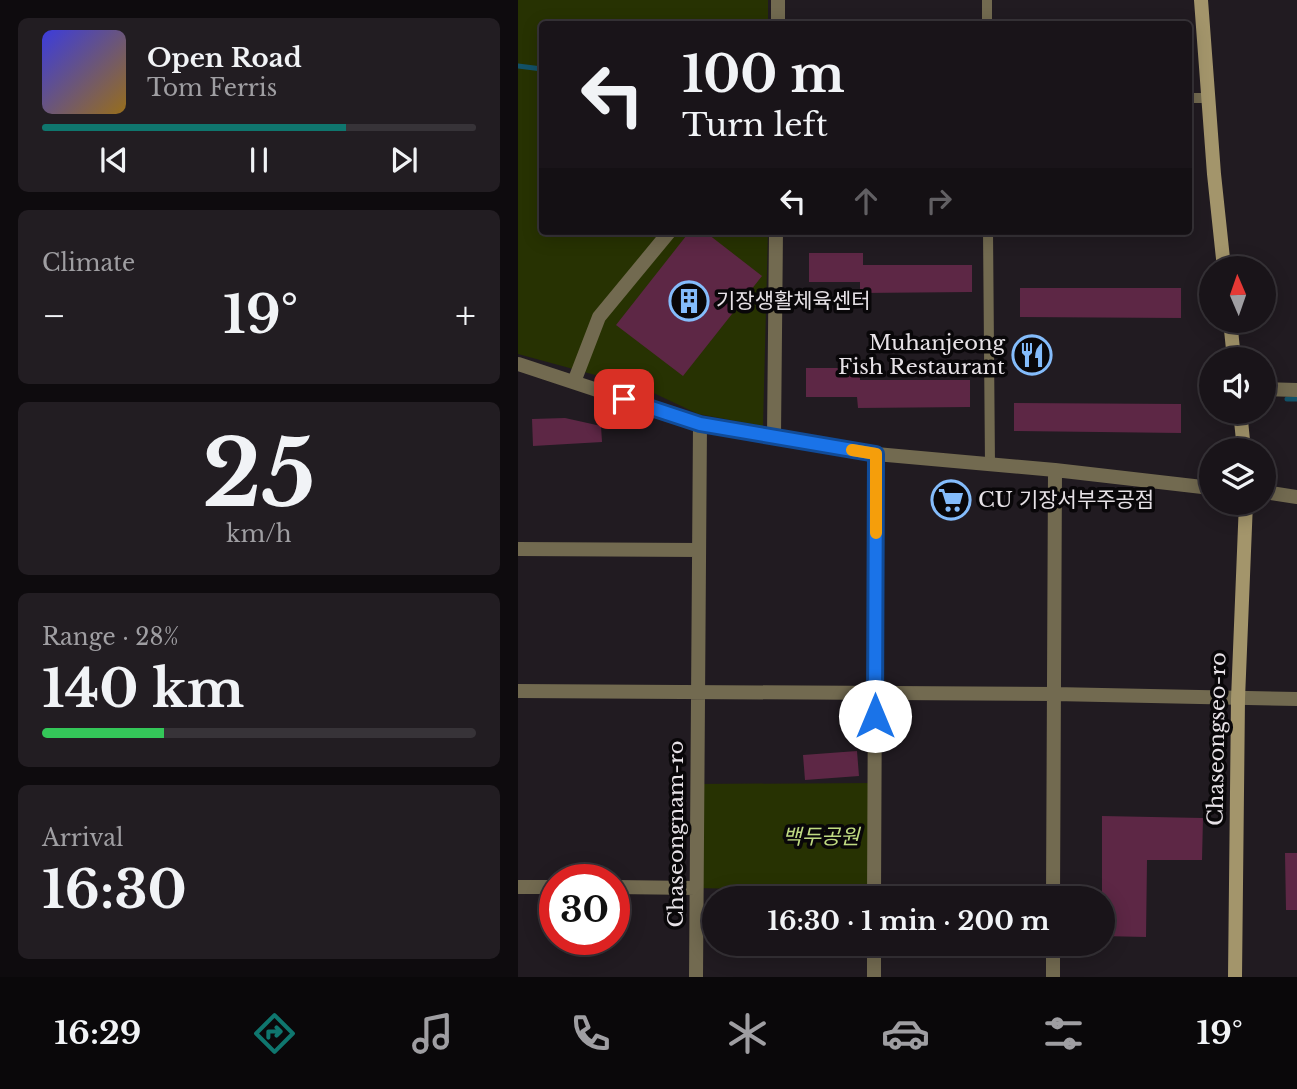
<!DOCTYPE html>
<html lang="en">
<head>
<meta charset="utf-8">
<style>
	:root { --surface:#191419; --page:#221d22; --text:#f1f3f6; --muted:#9f9ea2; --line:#373338; --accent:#0f766e }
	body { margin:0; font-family:"Libre Baskerville","Noto Sans KR",serif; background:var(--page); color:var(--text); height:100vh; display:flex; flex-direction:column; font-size:26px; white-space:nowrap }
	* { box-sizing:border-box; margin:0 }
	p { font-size:23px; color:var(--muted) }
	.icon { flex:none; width:38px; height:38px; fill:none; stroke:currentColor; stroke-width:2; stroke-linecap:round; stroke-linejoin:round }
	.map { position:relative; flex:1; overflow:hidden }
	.side { display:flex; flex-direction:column; gap:18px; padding:18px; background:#0e0b0e; width:518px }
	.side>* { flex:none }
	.guide { position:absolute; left:21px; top:21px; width:653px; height:214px; border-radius:7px; box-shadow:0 4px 18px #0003,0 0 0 2px var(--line); background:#191419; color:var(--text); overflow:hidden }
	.needle { width:46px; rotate:358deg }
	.tools { position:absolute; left:681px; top:256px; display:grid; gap:14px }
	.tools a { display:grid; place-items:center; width:77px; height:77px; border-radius:50%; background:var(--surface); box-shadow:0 4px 18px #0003,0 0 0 2px var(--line); font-size:35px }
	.speed { position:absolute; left:21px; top:864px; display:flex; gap:14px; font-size:35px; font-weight:700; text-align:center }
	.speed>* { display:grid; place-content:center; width:91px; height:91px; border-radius:50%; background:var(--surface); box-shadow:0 4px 18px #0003,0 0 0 2px var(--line); line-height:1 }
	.speed .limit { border:10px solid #d22; background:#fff; color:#111 }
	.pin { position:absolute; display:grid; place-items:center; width:60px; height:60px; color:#fff; margin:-30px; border-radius:14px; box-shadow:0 4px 10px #0006 }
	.me { position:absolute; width:77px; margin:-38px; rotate:0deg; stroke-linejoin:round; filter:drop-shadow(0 0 5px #0008) }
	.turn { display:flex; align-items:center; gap:24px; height:147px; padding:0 28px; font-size:32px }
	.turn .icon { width:91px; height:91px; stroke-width:2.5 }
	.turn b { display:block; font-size:49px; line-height:60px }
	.lanes { display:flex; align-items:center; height:66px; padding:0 28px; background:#0003; justify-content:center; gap:35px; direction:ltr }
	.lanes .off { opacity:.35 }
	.big { font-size:52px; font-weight:700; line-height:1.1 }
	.side .tile { flex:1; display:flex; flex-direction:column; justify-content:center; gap:10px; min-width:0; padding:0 24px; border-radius:10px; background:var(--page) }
	.side .dial { align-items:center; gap:0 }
	.dial b { font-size:91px; line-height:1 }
	.song { display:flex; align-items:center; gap:21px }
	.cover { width:84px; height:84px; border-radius:10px; background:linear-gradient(135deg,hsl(240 70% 55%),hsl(40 70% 35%)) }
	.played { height:7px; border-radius:4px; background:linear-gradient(90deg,var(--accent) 70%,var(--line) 70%) }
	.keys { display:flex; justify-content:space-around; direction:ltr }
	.heat { display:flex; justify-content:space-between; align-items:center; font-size:38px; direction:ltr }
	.charge { height:10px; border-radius:5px; background:linear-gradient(90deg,#34c759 28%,var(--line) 0) }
	.trip { position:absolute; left:184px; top:886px; width:413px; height:70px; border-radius:35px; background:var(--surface); box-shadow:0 4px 18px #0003,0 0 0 2px var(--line); font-weight:700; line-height:70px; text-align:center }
	.tab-bar { display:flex; height:112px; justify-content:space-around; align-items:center; background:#0a080a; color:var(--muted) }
	.tab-bar .icon { width:49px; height:49px }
	.tab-bar .active { color:var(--accent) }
	.tab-bar b { font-size:32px; color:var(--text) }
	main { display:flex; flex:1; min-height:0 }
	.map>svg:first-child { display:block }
	.green { fill:#273202 }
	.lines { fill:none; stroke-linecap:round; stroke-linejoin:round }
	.stream { stroke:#135268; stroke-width:5 }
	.building { fill:#5d2745 }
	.lane { stroke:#726a50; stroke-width:10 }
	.street { stroke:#726a50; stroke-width:14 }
	.secondary { stroke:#a3956b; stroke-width:14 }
	.route-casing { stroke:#114b97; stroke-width:18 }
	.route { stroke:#1a73e8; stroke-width:12 }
	.slow { stroke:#f59e0b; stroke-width:12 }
	.labels { text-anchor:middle; stroke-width:7; stroke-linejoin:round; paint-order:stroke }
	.poi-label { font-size:21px; fill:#e7e2e7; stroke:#090709; text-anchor:start }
	.street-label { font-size:21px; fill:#e7e2e7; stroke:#090709 }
	.park-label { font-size:21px; font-style:italic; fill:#c0db82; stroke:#090709 }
</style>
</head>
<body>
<main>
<section class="side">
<div class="tile">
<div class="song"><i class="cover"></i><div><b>Open Road</b><p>Tom Ferris</p></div></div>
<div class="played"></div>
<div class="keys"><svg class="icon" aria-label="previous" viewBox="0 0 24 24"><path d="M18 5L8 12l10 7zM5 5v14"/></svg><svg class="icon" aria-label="pause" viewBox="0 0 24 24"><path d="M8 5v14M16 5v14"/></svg><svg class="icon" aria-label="next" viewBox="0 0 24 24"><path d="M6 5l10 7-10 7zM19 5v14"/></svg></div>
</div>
<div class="tile"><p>Climate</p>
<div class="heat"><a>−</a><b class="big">19°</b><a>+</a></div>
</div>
<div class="tile dial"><b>25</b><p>km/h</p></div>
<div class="tile"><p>Range · 28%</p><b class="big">140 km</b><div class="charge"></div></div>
<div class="tile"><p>Arrival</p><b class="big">16:30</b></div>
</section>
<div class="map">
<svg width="779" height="977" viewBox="0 0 779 977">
	<rect width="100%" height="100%" fill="#211b21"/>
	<path class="green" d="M0,0H250V24H24V231H250L245,426L180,414L125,388L0,354Z
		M357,783L356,892L178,888V784Z"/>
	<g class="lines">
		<path class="stream" d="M0,66L24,69
			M769,399H779"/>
	</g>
	<path class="building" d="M296,19H397V24H296Z
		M172,231H186L244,276L165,376L98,325Z
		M291,253H345V265H454V292L342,293V282H291Z
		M502,288H663V318L502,317Z
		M288,368H342V380H452V407L340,408L339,397H288Z
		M496,403L663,404V433L496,431Z
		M47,418L83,426L84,442L15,446L14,419Z
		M339,751L341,776L287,780L285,755Z
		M584,816L685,818L684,860H629L628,937L584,936Z
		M767,853H779V910H768Z"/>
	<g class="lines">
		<path class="lane" d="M469,0V24
			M670,98H690
			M470,231L472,465"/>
		<path class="street" d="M260,24V0
			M0,364L182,424L358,454L537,470L693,488
			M56,382L81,317L152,231
			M748,389L779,390
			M256,435L258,231
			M746,492L779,497
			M0,549L181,550
			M0,691L536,694L779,699
			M0,887H37
			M96,887L178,888
			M356,898L358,454
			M535,898L537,470
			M178,977L182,424
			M356,977V943
			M535,977V943"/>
		<path class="secondary" d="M683,0L696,174L706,268
			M712,320L716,359
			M722,411L726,450
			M717,977L720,699L728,502"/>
	</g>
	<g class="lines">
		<g class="route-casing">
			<path id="route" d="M106,399L182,424L358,454L357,716"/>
		</g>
		<use href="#route" class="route"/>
		<path class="slow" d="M334,450L358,454V533"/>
	</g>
	<defs>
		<g id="building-ring" transform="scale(2.0125)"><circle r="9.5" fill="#090709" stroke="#84bcfb" stroke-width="1.5"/><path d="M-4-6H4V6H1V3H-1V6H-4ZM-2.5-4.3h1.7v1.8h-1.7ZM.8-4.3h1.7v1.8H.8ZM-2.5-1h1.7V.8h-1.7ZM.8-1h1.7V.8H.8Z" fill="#84bcfb"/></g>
		<g id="restaurant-ring" transform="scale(2.0125)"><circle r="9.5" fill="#090709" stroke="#84bcfb" stroke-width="1.5"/><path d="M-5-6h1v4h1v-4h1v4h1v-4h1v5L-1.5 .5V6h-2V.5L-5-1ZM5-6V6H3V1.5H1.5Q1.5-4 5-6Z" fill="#84bcfb"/></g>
		<g id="supermarket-ring" transform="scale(2.0125)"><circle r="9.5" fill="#090709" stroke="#84bcfb" stroke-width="1.5"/><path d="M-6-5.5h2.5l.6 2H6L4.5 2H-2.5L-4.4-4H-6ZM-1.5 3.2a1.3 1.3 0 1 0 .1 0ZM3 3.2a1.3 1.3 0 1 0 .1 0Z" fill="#84bcfb"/></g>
	</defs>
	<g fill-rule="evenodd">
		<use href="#building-ring" x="171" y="301"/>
		<use href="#restaurant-ring" x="514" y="355"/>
		<use href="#supermarket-ring" x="433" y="500"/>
	</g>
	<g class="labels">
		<g class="poi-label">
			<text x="198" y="308">기장생활체육센터</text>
			<text x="487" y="350" text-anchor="end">Muhanjeong<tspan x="487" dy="24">Fish Restaurant</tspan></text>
			<text x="460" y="507">CU 기장서부주공점</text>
		</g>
		<g class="street-label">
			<text transform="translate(699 739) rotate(-89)" y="7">Chaseongseo-ro</text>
			<text transform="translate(158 834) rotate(-90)" y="7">Chaseongnam-ro</text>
		</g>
		<g class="park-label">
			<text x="303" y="844">백두공원</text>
		</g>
	</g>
</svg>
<div class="tools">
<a><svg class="needle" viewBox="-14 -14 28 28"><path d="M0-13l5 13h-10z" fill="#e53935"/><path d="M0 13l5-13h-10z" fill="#9f9ea2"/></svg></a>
<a><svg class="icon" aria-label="sound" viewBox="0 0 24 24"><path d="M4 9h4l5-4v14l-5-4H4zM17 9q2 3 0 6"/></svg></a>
<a><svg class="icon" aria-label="layers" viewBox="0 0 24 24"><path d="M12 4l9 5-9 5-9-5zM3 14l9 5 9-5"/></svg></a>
</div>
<div class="speed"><div class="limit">30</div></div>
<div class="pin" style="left:106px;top:399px;background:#d93025"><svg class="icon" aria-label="arrive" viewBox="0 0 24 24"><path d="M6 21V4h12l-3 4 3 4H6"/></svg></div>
<svg class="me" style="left:357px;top:716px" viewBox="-20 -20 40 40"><circle r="19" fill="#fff"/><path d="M0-13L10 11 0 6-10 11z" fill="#1a73e8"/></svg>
<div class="trip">16:30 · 1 min · 200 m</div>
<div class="guide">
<div class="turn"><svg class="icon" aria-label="left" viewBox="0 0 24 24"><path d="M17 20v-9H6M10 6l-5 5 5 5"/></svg><div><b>100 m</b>Turn left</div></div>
<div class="lanes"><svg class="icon" aria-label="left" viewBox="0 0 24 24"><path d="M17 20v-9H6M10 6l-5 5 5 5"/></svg><svg class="icon off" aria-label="ahead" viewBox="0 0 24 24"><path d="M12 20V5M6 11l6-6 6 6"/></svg><svg class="icon off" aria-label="right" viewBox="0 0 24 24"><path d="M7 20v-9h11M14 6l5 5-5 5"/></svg></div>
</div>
</div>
</main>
<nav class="tab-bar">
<b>16:29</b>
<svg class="icon active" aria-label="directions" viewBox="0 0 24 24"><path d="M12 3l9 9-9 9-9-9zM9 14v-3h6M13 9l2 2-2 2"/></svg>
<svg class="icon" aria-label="music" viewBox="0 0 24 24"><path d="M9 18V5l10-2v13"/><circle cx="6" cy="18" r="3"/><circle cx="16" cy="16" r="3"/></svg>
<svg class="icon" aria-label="phone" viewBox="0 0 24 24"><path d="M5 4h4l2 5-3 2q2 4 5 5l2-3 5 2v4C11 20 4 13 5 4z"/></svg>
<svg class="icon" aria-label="climate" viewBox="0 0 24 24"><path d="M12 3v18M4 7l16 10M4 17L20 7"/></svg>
<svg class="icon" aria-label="car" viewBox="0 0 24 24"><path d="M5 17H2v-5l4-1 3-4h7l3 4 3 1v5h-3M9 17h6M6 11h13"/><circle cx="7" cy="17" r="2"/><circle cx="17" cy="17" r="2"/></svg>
<svg class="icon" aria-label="filters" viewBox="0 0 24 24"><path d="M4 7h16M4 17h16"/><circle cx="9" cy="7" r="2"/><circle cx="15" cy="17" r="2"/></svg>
<b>19°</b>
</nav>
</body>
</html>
